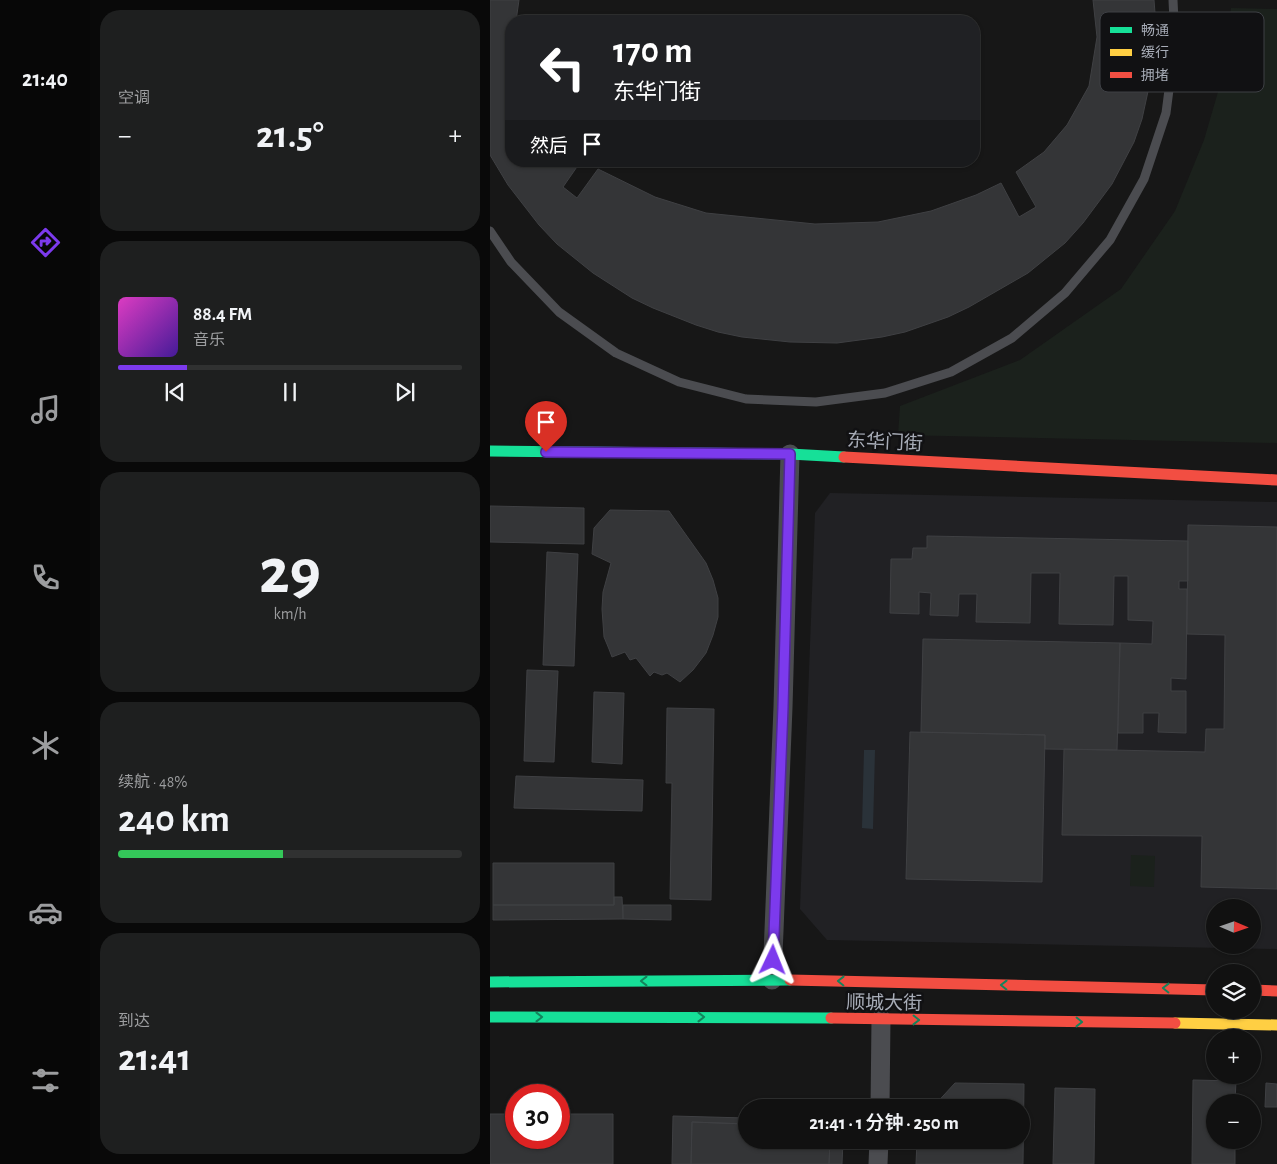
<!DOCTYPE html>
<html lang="zh">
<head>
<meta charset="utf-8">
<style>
	:root { --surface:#111; --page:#1e1f1f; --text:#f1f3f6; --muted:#9c9d9f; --line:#303131; --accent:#7c3aed }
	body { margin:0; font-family:"Alegreya Sans","Noto Sans SC",sans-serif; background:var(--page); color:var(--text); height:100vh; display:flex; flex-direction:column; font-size:19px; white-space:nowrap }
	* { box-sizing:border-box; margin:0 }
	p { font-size:16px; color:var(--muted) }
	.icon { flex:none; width:28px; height:28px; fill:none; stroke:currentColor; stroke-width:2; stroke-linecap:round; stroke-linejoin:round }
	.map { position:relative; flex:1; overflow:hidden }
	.details { display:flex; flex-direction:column; gap:10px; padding:10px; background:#090909; width:400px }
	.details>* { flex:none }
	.banner { position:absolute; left:15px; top:15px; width:475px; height:152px; border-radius:20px; box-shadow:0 1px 4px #0004,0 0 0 1px var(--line); background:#202124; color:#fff; overflow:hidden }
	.needle { width:32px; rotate:92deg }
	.fabs { position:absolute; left:716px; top:899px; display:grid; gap:10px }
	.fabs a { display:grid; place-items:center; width:55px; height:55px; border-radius:50%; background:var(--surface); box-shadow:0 1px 4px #0004,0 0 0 1px var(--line); font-size:25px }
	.speed { position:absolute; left:15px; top:1084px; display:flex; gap:10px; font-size:25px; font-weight:700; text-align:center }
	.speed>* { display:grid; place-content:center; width:65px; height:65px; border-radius:50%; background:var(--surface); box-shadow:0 1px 4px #0004,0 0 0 1px var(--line); line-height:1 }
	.speed .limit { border:8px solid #d22; background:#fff; color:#111 }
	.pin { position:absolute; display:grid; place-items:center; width:42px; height:42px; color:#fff; margin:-51px -21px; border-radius:50% 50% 50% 0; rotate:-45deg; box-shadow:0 0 5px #0007 }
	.pin .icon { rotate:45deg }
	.me { position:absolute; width:55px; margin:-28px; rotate:2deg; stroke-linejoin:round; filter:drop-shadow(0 0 4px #0008) }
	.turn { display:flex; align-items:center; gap:18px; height:105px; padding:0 25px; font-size:22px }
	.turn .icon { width:65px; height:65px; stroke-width:2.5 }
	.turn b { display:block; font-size:35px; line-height:42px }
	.then { display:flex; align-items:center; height:48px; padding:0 25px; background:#0003; gap:10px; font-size:19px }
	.big { font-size:38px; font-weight:600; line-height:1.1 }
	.details .widget { flex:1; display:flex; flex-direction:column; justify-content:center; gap:8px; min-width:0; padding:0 18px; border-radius:20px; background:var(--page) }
	.details .dial { align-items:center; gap:0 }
	.dial b { font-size:65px; line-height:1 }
	.song { display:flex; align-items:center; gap:15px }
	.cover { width:60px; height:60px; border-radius:8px; background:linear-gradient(135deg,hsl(310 70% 55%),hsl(260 70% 35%)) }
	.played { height:5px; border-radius:2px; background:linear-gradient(90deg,var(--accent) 20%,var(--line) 20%) }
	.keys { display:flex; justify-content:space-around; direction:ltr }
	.heat { display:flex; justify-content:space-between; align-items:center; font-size:28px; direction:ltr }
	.charge { height:8px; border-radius:4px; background:linear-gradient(90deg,#34c759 48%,var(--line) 0) }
	.trip { position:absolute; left:248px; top:1099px; width:292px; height:50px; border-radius:25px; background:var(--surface); box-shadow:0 1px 4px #0004,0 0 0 1px var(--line); font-weight:600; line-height:50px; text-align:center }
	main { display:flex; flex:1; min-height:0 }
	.dock { display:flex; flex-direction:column; width:90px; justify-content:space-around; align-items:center; background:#070707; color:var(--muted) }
	.dock .icon { width:35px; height:35px }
	.dock .on { color:var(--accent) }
	.dock b { font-size:22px; color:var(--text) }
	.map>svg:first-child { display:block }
	.built { fill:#212124; fill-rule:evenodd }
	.green { fill:#1b211c }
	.water { fill:#2a3239 }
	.building { fill:#343537; stroke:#3f4043 }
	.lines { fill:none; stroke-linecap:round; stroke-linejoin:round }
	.lane { stroke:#4b4c50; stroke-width:9 }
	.street { stroke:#4b4c50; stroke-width:19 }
	.fast { stroke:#16e098; stroke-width:11 }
	.slow { stroke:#ffcf43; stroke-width:11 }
	.jam { stroke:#f24e42; stroke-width:11 }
	.oneway { stroke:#14835c }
	.route-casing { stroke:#51269a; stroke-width:12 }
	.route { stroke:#7c3aed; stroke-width:9 }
	.labels { text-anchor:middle; stroke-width:5; stroke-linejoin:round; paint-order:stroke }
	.street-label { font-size:19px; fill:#a8adb8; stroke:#111113 }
	.key { fill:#111113; stroke:#3e4045; stroke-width:1 }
	.key-label { font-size:14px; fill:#a8adb8 }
</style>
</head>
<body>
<main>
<nav class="dock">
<b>21:40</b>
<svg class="icon on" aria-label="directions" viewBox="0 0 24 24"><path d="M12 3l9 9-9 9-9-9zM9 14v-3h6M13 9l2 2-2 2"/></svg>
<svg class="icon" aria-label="music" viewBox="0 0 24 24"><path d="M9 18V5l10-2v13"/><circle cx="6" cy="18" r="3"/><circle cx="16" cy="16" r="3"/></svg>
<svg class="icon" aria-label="phone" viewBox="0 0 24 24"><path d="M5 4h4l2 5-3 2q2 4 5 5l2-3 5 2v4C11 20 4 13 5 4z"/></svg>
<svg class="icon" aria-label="climate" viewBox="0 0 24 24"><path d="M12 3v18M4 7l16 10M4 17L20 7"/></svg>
<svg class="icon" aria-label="car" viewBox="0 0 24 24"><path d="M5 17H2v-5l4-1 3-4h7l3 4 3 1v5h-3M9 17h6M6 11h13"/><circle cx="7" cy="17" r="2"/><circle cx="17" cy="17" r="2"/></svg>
<svg class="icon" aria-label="filters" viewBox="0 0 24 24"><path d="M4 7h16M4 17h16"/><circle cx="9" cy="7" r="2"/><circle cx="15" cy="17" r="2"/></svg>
</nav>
<section class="details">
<div class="widget"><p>空调</p>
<div class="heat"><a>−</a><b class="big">21.5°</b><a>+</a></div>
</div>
<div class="widget">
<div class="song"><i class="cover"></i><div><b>88.4 FM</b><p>音乐</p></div></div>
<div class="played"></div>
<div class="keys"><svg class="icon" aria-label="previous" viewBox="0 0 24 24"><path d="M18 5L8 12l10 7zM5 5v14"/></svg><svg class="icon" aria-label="pause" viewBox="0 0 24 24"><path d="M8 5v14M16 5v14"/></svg><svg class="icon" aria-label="next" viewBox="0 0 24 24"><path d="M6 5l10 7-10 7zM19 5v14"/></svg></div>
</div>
<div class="widget dial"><b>29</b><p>km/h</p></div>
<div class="widget"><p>续航 · 48%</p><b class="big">240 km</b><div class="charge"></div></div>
<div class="widget"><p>到达</p><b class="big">21:41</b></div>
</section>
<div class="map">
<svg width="787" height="1164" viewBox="0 0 787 1164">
	<rect width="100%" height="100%" fill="#171717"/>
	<path class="built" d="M340,493L787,502V949L337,940L310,909L325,513ZM725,908H762V945H725Z"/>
	<path class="green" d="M741,8L787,9V443L408,435L410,406L530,360L631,289L685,211L714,140L735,68Z
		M641,855L665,856L664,887L640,886Z"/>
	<path class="water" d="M374,750H385L383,829L372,828Z"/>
	<path class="building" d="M0,0H29L26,21H21V161H91L73,187L87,198L108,169L165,197L216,213L325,224L388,222L441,211L486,195L511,183L529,217L546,207L526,172L554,152L577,125L599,86L607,37L603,0H664L666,26L665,50L662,73L652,119L644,142L622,184L593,223L575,243L538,273L479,307L458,317L415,332L392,337L347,343L300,342L252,337L228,332L206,325L163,308L142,298L103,273L67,244L49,225L18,185L0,155Z
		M0,506L94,508V544L0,542Z
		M120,510L179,511L216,563L223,580L228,598V617L223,635L216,653L203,670L190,682L177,673L172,675L164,672L160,676L146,658L140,660L135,652L122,657L119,649L114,637L112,609L113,592L121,563L102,554L104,528Z
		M698,525L787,527V889L711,887L712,836L572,835L574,749L715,752L716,729H734L735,635L697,634Z
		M437,536L698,541V581H689V589H697L696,679L681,678V691H696V733L668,732L669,713H653V733H628L630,643L662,644L663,621L638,620V576H624L623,625L569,624L570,573H541L540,623L486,622L487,594H469L468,616L440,615L441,593L429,592V614L400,613L401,559H422L423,548H437Z
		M57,552L88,554L84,666L53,665Z
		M433,639L630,643L627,750L555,749V735L431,732Z
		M37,670L68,671L64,762L34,761Z
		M104,692L134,693L132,764L102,762Z
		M177,708L224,709L221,900L180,899L182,783H176Z
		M420,732L555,735L552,882L416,879Z
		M26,776L153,780L152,811L24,808Z
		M3,863H124V905H3Z
		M124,897H132L133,919L3,920V905H124Z
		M133,905H181V920L133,919Z
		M703,1080L746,1081L745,1102H725V1140H745V1164H702Z
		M465,1083L534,1084L533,1164H426L427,1140H531V1108H442Z
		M776,1083L787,1084V1107H775Z
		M565,1088L605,1089L604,1164H563Z
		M0,1114H26V1138H69V1114H123V1164H0Z
		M183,1116L256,1118V1124L202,1122L201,1164H182Z
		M202,1122L256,1124V1140H340L339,1164H201Z
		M340,1140H353L352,1164H339Z"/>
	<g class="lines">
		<path class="lane" d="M0,231L21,262L69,312L126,353L189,382L256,399L326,402L395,393L461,372L522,338L575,293L620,240L654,179L676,113L685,43L683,0"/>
		<path class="street" d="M282,980L293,707L300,454
			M390,1108L391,1019
			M388,1164L389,1140"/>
		<path class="fast" d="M0,451L300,454L354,457
			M0,982L300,980
			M0,1017L341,1018"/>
		<path class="slow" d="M685,1023L787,1025"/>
		<path class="jam" d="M354,457L787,480
			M300,980L725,990
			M762,990L787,991
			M341,1018L685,1023"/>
	</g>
	<defs><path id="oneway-chevron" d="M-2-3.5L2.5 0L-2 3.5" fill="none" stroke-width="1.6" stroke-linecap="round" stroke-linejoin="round" transform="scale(1.25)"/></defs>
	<g class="oneway">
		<use href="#oneway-chevron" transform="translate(154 981) rotate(180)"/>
		<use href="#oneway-chevron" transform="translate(351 981) rotate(-179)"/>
		<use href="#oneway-chevron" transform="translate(514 985) rotate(-179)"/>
		<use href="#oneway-chevron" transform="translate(676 988) rotate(-179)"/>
		<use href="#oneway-chevron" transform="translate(49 1017)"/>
		<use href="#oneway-chevron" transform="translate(211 1017)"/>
		<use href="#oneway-chevron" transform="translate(426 1020) rotate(1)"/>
		<use href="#oneway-chevron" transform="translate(589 1022) rotate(1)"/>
	</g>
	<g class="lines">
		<g class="route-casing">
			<path id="route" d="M56,452L300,454L293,707L283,960"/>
		</g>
		<use href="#route" class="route"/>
	</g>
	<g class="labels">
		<g class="street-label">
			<text transform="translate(395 441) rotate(3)" y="7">东华门街</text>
			<text transform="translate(394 1002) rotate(1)" y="7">顺城大街</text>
		</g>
	</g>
	<rect x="610" y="12" width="164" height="80" rx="8" class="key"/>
	<rect x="620" y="27" width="22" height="6" fill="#16e098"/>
	<rect x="620" y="49" width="22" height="7" fill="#ffcf43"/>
	<rect x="620" y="72" width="22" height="6" fill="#f24e42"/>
	<g class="key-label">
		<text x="651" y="35">畅通</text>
		<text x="651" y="57">缓行</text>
		<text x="651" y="80">拥堵</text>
	</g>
</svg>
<div class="fabs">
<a><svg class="needle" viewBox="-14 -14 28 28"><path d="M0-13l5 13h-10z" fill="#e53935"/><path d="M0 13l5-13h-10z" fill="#9c9d9f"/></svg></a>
<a><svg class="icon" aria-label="layers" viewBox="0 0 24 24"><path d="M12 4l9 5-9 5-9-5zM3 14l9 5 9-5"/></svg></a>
<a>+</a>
<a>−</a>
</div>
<div class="speed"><div class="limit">30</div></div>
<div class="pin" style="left:56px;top:452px;background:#d93025"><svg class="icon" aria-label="arrive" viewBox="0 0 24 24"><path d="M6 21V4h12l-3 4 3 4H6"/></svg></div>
<svg class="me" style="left:283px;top:960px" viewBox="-20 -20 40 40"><path d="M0-17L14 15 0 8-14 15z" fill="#7c3aed" stroke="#fff" stroke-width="4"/></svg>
<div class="trip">21:41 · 1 分钟 · 250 m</div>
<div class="banner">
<div class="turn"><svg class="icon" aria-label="left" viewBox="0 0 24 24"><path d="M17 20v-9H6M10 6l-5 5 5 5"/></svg><div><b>170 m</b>东华门街</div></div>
<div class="then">然后<svg class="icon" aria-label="arrive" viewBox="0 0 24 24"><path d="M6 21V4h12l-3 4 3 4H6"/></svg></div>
</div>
</div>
</main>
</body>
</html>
